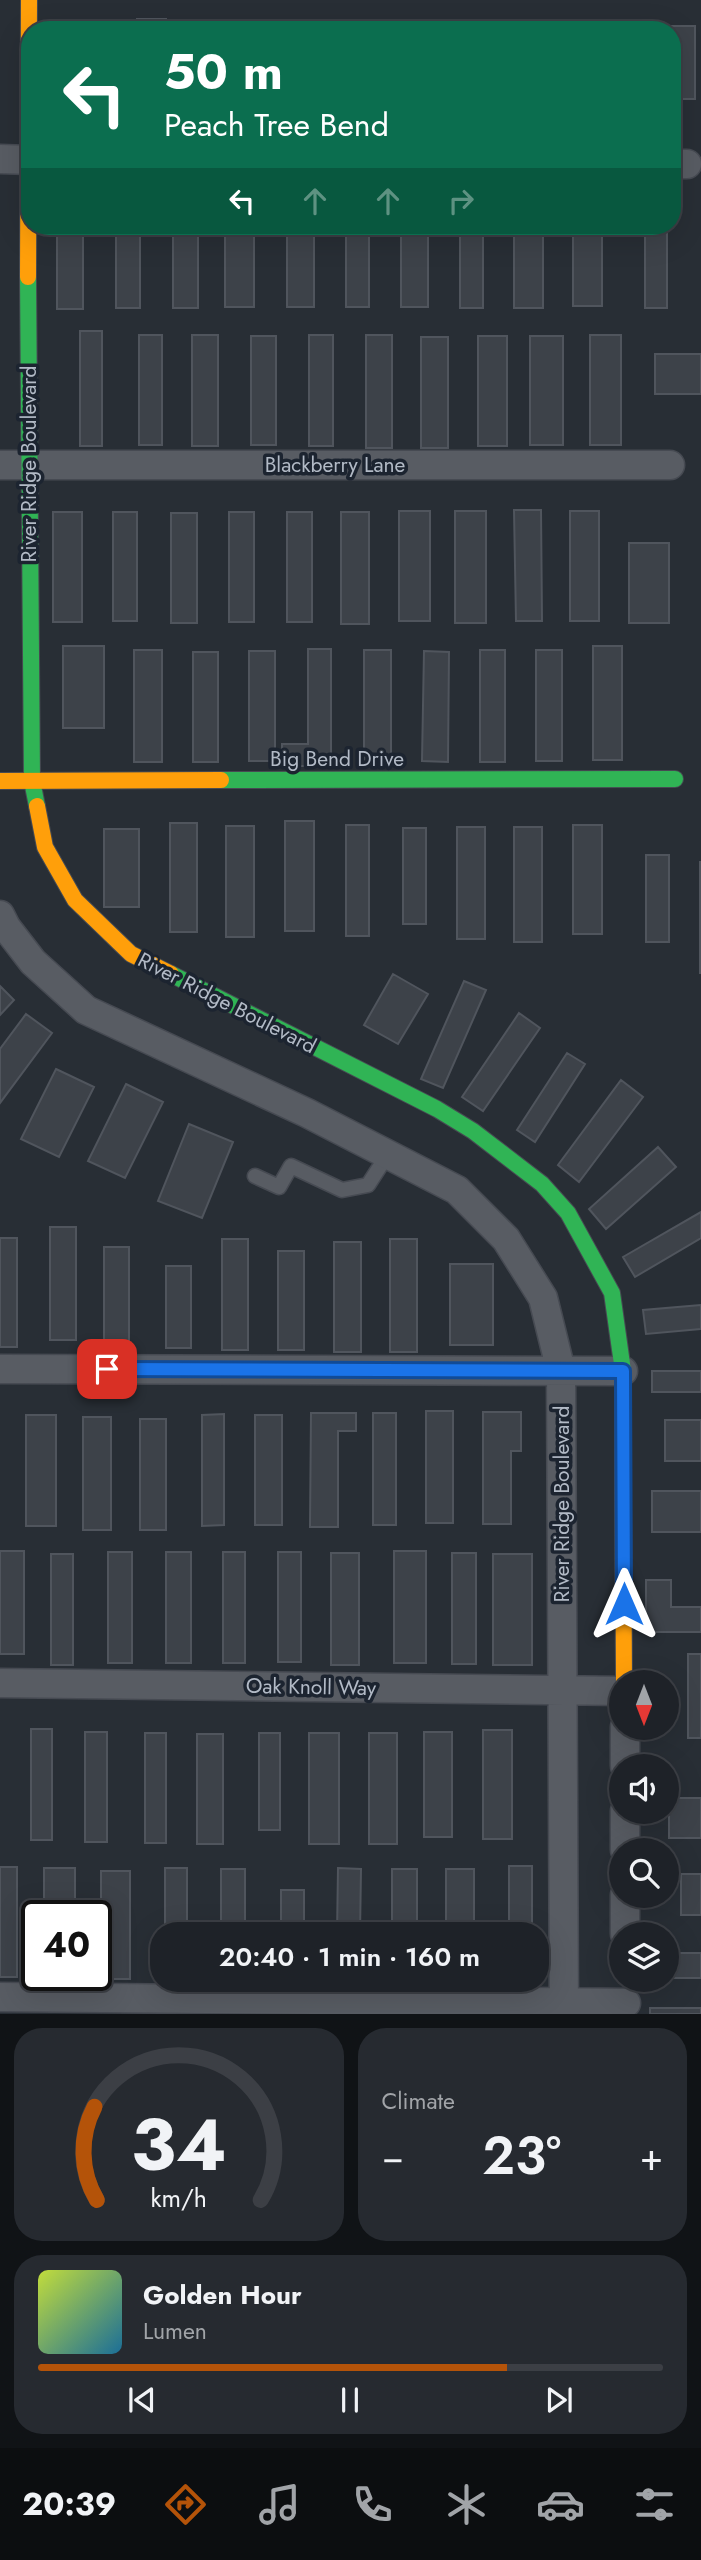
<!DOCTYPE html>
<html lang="en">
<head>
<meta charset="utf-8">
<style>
	:root { --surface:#1e2228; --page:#262a30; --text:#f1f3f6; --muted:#a1a4a8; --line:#3c3f45; --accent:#b45309 }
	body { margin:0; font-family:Jost,sans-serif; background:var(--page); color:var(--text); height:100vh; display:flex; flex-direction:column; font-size:26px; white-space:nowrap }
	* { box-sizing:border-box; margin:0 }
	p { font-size:23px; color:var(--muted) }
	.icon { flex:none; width:38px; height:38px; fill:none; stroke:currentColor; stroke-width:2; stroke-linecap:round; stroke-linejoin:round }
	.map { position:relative; height:2014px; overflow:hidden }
	.drawer { display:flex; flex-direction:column; gap:14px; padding:14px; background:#101316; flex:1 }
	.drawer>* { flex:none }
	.guide { position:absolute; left:21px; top:21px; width:660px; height:214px; border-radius:28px; box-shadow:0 7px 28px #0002,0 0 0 2px var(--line); background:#0b6e4f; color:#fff; overflow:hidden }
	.needle { width:46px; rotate:180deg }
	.buttons { position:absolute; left:609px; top:1670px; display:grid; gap:14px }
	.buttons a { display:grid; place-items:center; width:70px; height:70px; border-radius:50%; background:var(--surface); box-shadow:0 7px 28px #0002,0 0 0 2px var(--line); font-size:35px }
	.speed { position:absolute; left:21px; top:1900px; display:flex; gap:14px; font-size:35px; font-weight:700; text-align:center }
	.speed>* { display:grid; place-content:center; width:91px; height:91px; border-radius:50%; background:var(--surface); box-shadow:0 7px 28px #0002,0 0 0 2px var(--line); line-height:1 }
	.speed .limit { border:4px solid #111; border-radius:10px; background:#fff; color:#111 }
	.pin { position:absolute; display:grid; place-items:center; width:60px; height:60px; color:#fff; margin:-30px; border-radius:14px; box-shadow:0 4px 10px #0006 }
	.me { position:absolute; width:77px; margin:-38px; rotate:0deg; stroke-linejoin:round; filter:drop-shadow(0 0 5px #0008) }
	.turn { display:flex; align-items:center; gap:24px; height:147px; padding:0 28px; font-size:32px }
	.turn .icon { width:91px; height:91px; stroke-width:2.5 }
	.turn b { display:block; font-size:49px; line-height:60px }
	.lanes { display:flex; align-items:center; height:66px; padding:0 28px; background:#0003; justify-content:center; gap:35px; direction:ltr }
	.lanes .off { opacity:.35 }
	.big { font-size:52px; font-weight:600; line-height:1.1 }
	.drawer .tile { flex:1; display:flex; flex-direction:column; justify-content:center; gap:10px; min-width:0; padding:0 24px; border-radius:28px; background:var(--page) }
	.drawer .dial { align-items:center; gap:0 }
	.dial svg { height:182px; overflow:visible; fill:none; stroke:var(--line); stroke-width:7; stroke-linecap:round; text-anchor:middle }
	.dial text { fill:var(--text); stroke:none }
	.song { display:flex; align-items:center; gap:21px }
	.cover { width:84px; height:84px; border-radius:10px; background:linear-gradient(135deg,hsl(70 70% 55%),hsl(200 70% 35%)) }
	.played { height:7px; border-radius:4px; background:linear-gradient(90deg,var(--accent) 75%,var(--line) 75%) }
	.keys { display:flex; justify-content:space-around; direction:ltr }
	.heat { display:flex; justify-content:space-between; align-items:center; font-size:38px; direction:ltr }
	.drawer .tiles { flex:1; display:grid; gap:14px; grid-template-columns:1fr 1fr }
	.tile:last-child { grid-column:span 2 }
	.trip { position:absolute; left:150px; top:1922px; width:399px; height:70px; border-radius:28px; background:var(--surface); box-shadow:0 7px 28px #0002,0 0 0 2px var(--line); font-weight:600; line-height:70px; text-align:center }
	.tabs { display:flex; height:112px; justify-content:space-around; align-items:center; background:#0c0e10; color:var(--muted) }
	.tabs .icon { width:49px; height:49px }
	.tabs .active { color:var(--accent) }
	.tabs b { font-size:32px; color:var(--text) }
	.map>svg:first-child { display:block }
	.building { fill:#3d4249; stroke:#50555d; stroke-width:2 }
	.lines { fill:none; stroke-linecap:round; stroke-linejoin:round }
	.lane-casing { stroke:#464a52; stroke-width:17 }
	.street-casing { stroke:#464a52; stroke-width:31 }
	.fast-casing { stroke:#464a52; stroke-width:18 }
	.slow-casing { stroke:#464a52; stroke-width:18 }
	.lane { stroke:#585c63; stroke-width:14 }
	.street { stroke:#585c63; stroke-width:28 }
	.fast { stroke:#30b455; stroke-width:16 }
	.slow { stroke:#ff9f0a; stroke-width:16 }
	.route-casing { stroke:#114b97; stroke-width:18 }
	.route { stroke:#1a73e8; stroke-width:12 }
	.labels { text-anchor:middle; stroke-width:7; stroke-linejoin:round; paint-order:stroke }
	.street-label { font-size:21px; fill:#b2bac6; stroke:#1c2430 }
</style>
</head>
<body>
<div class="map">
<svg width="701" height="2014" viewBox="0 0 701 2014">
	<rect width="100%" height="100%" fill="#282e35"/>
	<path class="building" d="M137,19H166V30H137Z
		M250,20H276V30H250Z
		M197,21H219V30H197Z
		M309,21H333V30H309Z
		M365,22H392V30H365Z
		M533,22H562V30H533Z
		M427,24H449V30H427Z
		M651,26H695V99H672V30H651Z
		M57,226H83V309H57Z
		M116,226H140V308H116Z
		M173,226H198V308H173Z
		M225,226H254V307H225Z
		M287,226H314V307H287Z
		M346,226H369V307H346Z
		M401,226H428V307H401Z
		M460,226H483V308H460Z
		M514,226H543V308H514Z
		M573,226H602V306H573Z
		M645,228H667V308H645Z
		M80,331H102V446H80Z
		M139,335H162V445H139Z
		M192,335H218V446H192Z
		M309,335H333V446H309Z
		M366,335H392V448H366Z
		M590,335H621V445H590Z
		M251,336H276V445H251Z
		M478,336H507V446H478Z
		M530,336H563V445H530Z
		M421,337H448V448H421Z
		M655,354H701V394H655Z
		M514,510H541L542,621H516Z
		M399,511H430V621H399Z
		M455,511H486V623H455Z
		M570,511H599V621H570Z
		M53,512H82V622H53Z
		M113,512H137V621H113Z
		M229,512H254V622H229Z
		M287,512H312V622H287Z
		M341,512H369V624H341Z
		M171,513H197V623H171Z
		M629,543H669V623H629Z
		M63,646H104V728H63Z
		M593,646H622V760H593Z
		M308,649H331V766H282V744H308Z
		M134,650H162V762H134Z
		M364,650H391V761H364Z
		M480,650H505V762H480Z
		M536,650H562V761H536Z
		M249,651H275V761H249Z
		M424,651L449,652L448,762L422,761Z
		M193,652H218V762H193Z
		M285,821H314V931H285Z
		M170,823H197V932H170Z
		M346,825H369V936H346Z
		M573,825H602V934H573Z
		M226,826H254V937H226Z
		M457,827H485V939H457Z
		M514,827H542V942H514Z
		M403,828H426V924H403Z
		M104,829H139V907H104Z
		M646,855H669V942H646Z
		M700,862H701V973H700Z
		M393,974L428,994L398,1044L364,1025Z
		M464,981L486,990L443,1088L421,1079Z
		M0,986L14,1000L0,1015Z
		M519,1013L540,1028L483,1111L462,1097Z
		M26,1014L52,1033L0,1103V1049Z
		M567,1053L585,1064L535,1142L517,1130Z
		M56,1069L94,1087L59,1157L21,1139Z
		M621,1080L643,1097L579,1182L558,1165Z
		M126,1084L163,1102L125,1178L88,1161Z
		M189,1124L233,1142L202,1218L158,1201Z
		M658,1147L676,1167L606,1229L589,1209Z
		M701,1212V1238L635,1277L623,1257Z
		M50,1227H76V1340H50Z
		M0,1238H17V1347H0Z
		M222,1239H248V1350H222Z
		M390,1239H417V1352H390Z
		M334,1242H361V1352H334Z
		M104,1247H129V1347H104Z
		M278,1251H304V1350H278Z
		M450,1264H493V1345H450Z
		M166,1266H191V1348H166Z
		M701,1305V1329L646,1334L643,1310Z
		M652,1371H701V1392H652Z
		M426,1411H453V1523H426Z
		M483,1412H521V1451H511V1524H483Z
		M311,1413H356V1431H338V1527H310Z
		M373,1413H396V1525H373Z
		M224,1414V1525L202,1526V1415Z
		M26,1415H56V1526H26Z
		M255,1415H282V1525H255Z
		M83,1417H111V1530H83Z
		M140,1419H166V1530H140Z
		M665,1420H701V1461H665Z
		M652,1491H701V1532H652Z
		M0,1551H24V1654H0Z
		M394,1551H426V1663H394Z
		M108,1552H132V1663H108Z
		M166,1552H191V1663H166Z
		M223,1552H245V1663H223Z
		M278,1552H301V1662H278Z
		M331,1553H359V1665H331Z
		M452,1553H476V1664H452Z
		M51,1554H73V1665H51Z
		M493,1554H532V1665H493Z
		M646,1580H671V1607H701V1632H646Z
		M688,1654H701V1738H688Z
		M31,1729H52V1840H31Z
		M483,1730H512V1839H483Z
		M85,1732H107V1842H85Z
		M424,1732H452V1837H424Z
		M145,1733H166V1843H145Z
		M259,1733H280V1830H259Z
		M309,1733H339V1844H309Z
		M369,1733H397V1844H369Z
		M197,1734H223V1844H197Z
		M669,1798H701V1838H669Z
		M509,1866H532V1934H509Z
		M0,1867H17V1977H0Z
		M44,1868H75V1916H44Z
		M165,1868H187V1934H165Z
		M338,1868L361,1869L360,1934H337Z
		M221,1869H245V1934H221Z
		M392,1869H417V1934H392Z
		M446,1869H474V1934H446Z
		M101,1871H130V1979H101Z
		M681,1874H701V1915H681Z
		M281,1890H304V1934H281Z
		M667,1953H701V1978H667Z
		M650,2008H701V2014H650Z"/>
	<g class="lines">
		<g class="lane-casing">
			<path id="lane" d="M255,1176L279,1187L291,1166L342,1190L368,1185L388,1154"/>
		</g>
		<g class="street-casing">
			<path id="street" d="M0,159L30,160
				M672,164H687
				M0,465H670
				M0,915L6,927L33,962L86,1010L307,1113L457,1190L506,1239L543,1298L561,1371L564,2014
				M0,1369L623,1371
				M0,1683L621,1691
				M625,1727V1766
				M625,1811V1850
				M625,1895V1934
				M0,1997L626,2003"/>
		</g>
		<g class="fast-casing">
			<path id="fast" d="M28,277L32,781L37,806
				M221,780L675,779
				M171,974L437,1109L473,1131L542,1184L568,1213L612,1293L623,1371V1498"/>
		</g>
		<g class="slow-casing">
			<path id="slow" d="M28,277L29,0
				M0,781L221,780
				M37,806L45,847L75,900L131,954L171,974
				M623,1498L624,1682"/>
		</g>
		<use href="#lane" class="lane"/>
		<use href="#street" class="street"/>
		<use href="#fast" class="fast"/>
		<use href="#slow" class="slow"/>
	</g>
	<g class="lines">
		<g class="route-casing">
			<path id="route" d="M107,1369L623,1371L624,1604"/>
		</g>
		<use href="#route" class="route"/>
	</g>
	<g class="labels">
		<g class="street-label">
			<text transform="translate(29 464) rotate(-90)" y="7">River Ridge Boulevard</text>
			<text x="335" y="472">Blackberry Lane</text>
			<text x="337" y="766">Big Bend Drive</text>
			<text transform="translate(227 1003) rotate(27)" y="7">River Ridge Boulevard</text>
			<text transform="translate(562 1504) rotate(-90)" y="7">River Ridge Boulevard</text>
			<text transform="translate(311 1687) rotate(1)" y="7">Oak Knoll Way</text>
		</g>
	</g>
</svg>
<div class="buttons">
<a><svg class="needle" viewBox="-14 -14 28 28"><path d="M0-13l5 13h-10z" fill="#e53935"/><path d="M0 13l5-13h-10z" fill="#a1a4a8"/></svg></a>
<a><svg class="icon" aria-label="sound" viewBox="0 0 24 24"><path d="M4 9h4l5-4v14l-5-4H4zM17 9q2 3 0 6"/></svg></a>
<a><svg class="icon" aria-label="search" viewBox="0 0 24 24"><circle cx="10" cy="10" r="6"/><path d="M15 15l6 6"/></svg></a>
<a><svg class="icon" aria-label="layers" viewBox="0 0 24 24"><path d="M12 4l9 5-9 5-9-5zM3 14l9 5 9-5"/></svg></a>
</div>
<div class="speed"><div class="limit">40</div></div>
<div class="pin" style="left:107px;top:1369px;background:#d93025"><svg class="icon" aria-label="arrive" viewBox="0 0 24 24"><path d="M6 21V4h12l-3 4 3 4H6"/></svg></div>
<svg class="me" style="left:624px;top:1604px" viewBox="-20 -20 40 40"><path d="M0-17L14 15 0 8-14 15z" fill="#1a73e8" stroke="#fff" stroke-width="4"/></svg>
<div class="trip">20:40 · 1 min · 160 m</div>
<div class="guide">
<div class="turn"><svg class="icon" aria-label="left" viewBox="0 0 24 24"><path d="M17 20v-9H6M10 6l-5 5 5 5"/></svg><div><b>50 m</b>Peach Tree Bend</div></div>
<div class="lanes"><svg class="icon" aria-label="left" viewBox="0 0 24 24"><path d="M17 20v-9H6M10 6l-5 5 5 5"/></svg><svg class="icon off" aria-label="ahead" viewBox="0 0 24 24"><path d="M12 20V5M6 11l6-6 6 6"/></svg><svg class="icon off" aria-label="ahead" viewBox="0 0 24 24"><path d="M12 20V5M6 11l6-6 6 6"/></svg><svg class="icon off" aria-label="right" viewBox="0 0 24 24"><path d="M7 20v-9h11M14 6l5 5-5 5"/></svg></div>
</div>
</div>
<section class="drawer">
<div class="tiles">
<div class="tile dial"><svg viewBox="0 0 100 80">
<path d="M14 69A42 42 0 1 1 86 69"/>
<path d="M14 69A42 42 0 0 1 13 28" stroke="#b45309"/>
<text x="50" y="56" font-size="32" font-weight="700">34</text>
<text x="50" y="72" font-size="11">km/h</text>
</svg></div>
<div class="tile"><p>Climate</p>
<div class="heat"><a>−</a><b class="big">23°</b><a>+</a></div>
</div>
<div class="tile">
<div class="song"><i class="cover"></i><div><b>Golden Hour</b><p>Lumen</p></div></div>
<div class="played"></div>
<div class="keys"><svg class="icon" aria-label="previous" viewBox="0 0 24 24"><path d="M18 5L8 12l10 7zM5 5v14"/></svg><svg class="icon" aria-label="pause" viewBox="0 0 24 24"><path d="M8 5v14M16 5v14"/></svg><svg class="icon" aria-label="next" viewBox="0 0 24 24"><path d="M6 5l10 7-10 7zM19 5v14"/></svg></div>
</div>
</div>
</section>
<nav class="tabs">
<b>20:39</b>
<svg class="icon active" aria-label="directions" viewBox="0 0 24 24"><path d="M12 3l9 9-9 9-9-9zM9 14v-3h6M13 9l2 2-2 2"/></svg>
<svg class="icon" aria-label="music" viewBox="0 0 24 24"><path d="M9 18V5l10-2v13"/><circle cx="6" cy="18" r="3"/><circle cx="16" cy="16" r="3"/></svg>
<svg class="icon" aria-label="phone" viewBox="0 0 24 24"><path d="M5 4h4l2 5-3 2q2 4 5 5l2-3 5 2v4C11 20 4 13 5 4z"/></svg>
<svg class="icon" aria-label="climate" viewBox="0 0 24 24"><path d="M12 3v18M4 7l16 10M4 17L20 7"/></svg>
<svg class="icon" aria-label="car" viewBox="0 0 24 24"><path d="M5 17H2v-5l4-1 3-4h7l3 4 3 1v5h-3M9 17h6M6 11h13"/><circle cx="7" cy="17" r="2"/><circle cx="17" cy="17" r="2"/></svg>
<svg class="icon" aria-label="filters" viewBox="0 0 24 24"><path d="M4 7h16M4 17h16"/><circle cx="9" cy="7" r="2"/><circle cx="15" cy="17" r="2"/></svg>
</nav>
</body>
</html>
